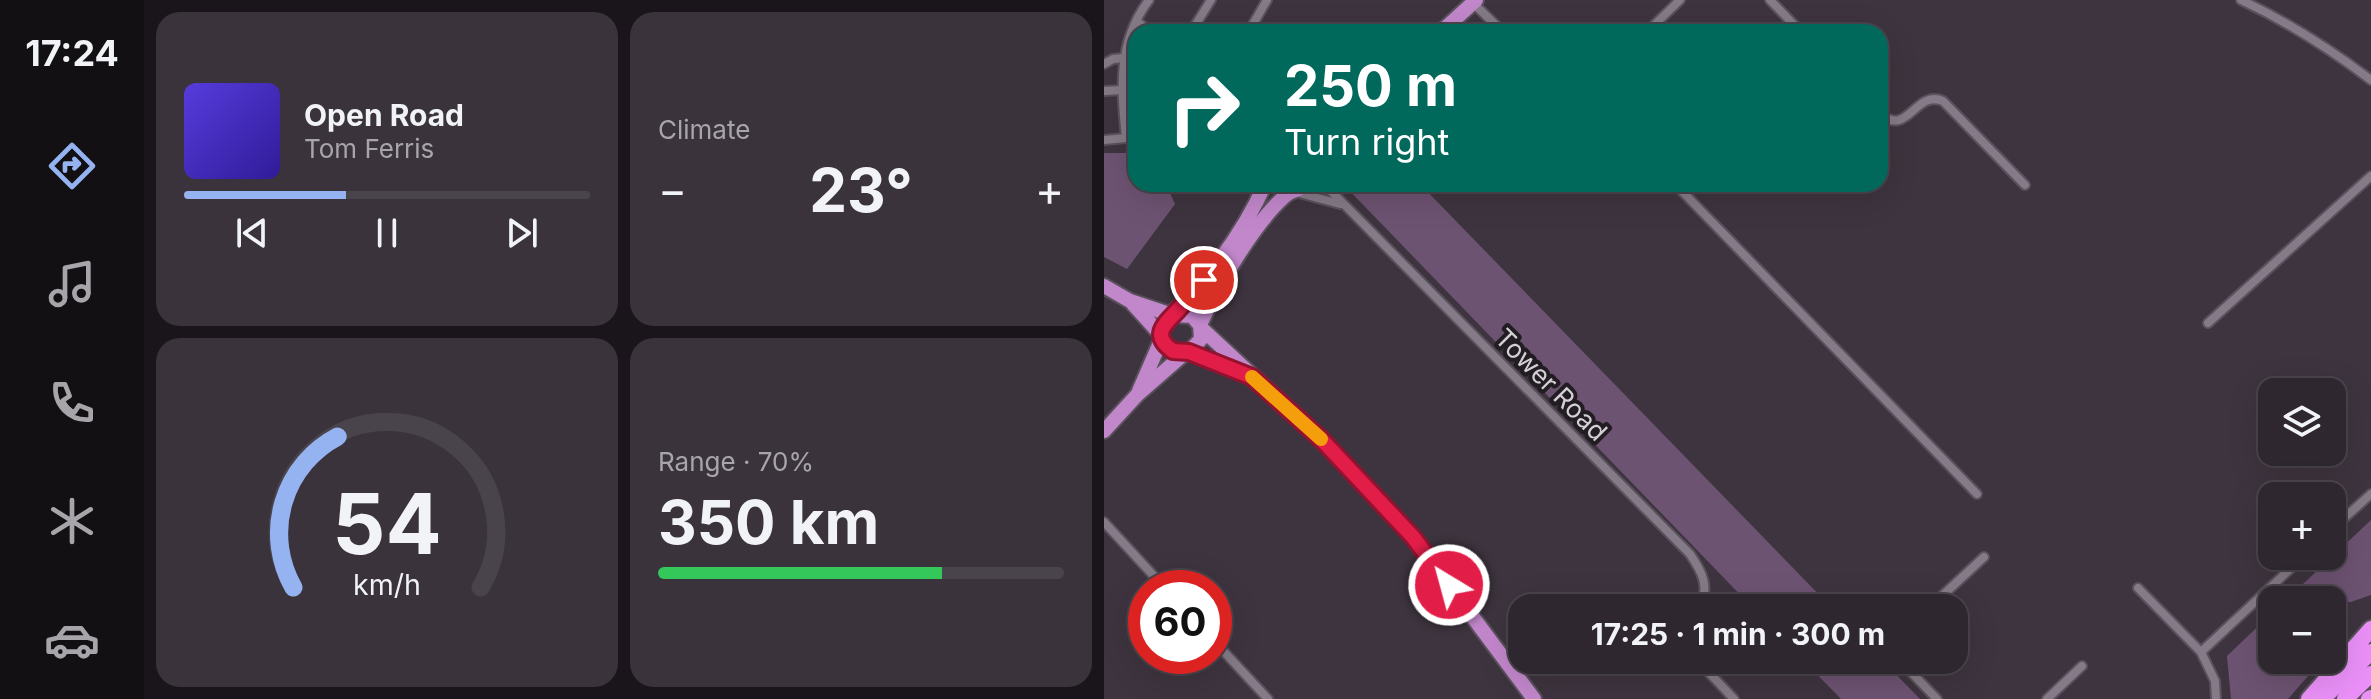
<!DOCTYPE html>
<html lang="en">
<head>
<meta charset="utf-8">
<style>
	:root { --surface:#2e272f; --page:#3a333b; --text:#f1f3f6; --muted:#a7a5aa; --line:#49444b; --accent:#95b2f1 }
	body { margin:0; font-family:Inter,sans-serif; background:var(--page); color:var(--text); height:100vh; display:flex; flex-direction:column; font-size:30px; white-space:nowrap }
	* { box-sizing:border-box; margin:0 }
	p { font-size:26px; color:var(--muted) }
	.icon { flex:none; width:44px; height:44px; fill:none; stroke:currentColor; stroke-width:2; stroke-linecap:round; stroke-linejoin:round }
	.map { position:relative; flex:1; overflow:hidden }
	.details { display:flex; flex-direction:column; gap:12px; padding:12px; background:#19151a; width:960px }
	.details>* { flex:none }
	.guide { position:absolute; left:24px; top:24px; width:760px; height:168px; border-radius:24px; box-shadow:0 8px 32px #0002,0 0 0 2px var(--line); background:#00695c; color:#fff; overflow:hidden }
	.tools { position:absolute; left:1154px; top:378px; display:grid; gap:16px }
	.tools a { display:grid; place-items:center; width:88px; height:88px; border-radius:16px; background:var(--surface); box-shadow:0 8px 32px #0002,0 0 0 2px var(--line); font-size:40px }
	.speed { position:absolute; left:24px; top:570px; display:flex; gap:16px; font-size:40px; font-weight:700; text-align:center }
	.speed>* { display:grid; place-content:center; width:104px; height:104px; border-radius:50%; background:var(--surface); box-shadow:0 8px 32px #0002,0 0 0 2px var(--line); line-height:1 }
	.speed .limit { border:12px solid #d22; background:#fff; color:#111 }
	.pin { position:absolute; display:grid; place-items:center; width:68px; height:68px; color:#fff; margin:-34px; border:4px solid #fff; border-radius:50%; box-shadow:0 2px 8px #0007 }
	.me { position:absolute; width:88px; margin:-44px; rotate:323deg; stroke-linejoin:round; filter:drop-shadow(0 0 6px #0008) }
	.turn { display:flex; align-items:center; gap:28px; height:168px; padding:0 24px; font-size:36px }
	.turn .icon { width:104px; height:104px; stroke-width:2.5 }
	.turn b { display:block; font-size:56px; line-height:68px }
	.big { font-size:60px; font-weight:700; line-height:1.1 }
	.details .card { flex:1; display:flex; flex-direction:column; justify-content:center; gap:12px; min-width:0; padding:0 28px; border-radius:24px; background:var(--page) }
	.details .dial { align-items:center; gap:0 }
	.dial svg { height:208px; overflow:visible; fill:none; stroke:var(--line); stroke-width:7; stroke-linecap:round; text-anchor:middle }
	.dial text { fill:var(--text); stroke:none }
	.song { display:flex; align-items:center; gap:24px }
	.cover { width:96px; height:96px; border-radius:12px; background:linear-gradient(135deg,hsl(250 70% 55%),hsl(250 70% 35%)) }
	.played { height:8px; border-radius:4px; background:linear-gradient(90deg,var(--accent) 40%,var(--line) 40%) }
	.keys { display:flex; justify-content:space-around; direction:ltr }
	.heat { display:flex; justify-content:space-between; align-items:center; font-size:44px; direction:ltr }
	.charge { height:12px; border-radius:6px; background:linear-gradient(90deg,#34c759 70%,var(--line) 0) }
	.details .tiles { flex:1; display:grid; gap:12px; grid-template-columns:repeat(2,1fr) }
	.trip { position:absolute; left:404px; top:594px; width:460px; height:80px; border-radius:24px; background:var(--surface); box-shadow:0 8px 32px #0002,0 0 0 2px var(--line); font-weight:700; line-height:80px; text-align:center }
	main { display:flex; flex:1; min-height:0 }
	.tab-bar { display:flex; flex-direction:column; width:144px; justify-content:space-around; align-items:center; background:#121013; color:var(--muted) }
	.tab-bar .icon { width:56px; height:56px }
	.tab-bar .current { color:var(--accent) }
	.tab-bar b { font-size:36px; color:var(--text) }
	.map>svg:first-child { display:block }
	.green { fill:#6d5372 }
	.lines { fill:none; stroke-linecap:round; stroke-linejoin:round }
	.street-casing { stroke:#59515b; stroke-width:12 }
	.primary-casing { stroke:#59515b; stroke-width:18 }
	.highway-casing { stroke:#59515b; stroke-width:20 }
	.street { stroke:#857a87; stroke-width:8 }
	.primary { stroke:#c287cb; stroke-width:14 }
	.highway { stroke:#ea90f8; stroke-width:16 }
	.route-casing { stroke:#92132f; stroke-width:20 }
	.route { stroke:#e11d48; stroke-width:14 }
	.slow { stroke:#f59e0b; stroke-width:14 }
	.labels { text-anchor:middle; stroke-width:8; stroke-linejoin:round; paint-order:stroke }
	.street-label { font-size:26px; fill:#d5cfd6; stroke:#221d22 }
</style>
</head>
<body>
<main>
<nav class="tab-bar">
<b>17:24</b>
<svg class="icon current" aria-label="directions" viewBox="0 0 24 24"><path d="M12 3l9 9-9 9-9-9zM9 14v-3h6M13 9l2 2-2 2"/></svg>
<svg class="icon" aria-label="music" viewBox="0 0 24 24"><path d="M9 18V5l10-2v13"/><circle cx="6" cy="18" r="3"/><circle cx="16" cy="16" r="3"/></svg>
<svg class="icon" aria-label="phone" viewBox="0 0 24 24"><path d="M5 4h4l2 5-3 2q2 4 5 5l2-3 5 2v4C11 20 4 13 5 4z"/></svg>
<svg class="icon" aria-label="climate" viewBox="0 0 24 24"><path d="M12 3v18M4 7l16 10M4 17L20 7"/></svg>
<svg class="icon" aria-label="car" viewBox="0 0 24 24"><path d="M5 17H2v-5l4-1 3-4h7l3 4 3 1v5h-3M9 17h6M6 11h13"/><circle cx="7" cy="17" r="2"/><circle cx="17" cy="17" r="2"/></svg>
</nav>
<section class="details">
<div class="tiles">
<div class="card">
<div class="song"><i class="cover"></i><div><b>Open Road</b><p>Tom Ferris</p></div></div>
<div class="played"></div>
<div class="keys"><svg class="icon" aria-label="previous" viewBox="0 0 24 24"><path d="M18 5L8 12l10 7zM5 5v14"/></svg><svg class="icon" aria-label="pause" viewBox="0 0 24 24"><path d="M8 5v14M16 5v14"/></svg><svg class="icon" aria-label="next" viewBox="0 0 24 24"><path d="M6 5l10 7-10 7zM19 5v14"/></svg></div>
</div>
<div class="card"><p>Climate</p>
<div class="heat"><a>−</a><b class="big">23°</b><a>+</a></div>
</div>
<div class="card dial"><svg viewBox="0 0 100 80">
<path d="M14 69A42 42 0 1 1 86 69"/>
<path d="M14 69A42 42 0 0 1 31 11" stroke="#95b2f1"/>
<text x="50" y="56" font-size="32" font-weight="700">54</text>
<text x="50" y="72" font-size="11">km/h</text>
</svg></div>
<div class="card"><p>Range · 70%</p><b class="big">350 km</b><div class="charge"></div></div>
</div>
</section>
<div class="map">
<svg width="1267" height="699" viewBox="0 0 1267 699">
	<rect width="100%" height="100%" fill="#3e343f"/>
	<path class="green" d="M0,153H32V184H62L71,204L23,269L0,257Z
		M239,184H316L728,608H649Z
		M1267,520V595L1247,602L1182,600Z
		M1168,613V660H1211V668L1184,699H1127L1123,656Z
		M699,660H778L816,699H737Z"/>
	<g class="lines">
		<g class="street-casing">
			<path id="street" d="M666,0L697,32
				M1137,0C1184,22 1226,49 1267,80
				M369,3L399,32
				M32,21L47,32
				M87,32L107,0
				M151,32L148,26L163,0
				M543,32L576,0
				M0,64L9,59L19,58
				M0,91L18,90
				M776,113C803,139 811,89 839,101L921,185
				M22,138C17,88 13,42 45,0
				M0,140L32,137
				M220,184L586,554C598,572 606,586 596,608
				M571,184L873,494
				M191,192L236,204
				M1104,323L1267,176
				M0,522L61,588
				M1228,529L1267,494
				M1034,588L1097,652
				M825,608L880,557
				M110,641L164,699
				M593,660L630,699
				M802,660V667L833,699
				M943,699L978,666
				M1112,699L1111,681L1097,652L1200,556"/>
		</g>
		<g class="primary-casing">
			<path id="primary" d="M337,32L372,0
				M0,286L26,301L68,315
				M29,304L57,335
				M69,315L88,316L96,325L97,339L85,352C71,355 54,347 58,329C60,317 77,306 86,297C115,264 143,225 161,184
				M96,325C113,287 150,223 181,196C187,190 195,191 202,184
				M97,328L218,440L309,537L430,699
				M85,352L140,374
				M35,391L58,338
				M0,431L33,395L81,353"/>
		</g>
		<g class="highway-casing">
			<path id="highway" d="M1205,699L1267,629
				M1218,699L1267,652
				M1241,699L1267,674
				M1265,699L1267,698"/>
		</g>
		<use href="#street" class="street"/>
		<use href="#primary" class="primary"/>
		<use href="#highway" class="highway"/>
	</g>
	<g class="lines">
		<g class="route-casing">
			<path id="route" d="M100,280C92,290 83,300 74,310C61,324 46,335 69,351L85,352L148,377L218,440L309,537L345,585"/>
		</g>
		<use href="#route" class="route"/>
		<path class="slow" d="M148,377L217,439"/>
	</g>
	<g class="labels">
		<g class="street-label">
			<text transform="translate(447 385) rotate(45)" y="9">Tower Road</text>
		</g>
	</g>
</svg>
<div class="tools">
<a><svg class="icon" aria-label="layers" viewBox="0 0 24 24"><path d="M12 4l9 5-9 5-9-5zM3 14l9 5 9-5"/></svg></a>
<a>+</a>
<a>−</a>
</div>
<div class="speed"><div class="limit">60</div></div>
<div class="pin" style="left:100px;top:280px;background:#d93025"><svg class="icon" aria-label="arrive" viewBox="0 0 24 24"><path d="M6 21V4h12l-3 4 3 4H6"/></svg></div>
<svg class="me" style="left:345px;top:585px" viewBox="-20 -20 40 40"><circle r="17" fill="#e11d48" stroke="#fff" stroke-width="3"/><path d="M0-11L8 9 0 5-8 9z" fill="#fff"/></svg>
<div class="trip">17:25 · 1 min · 300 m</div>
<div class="guide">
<div class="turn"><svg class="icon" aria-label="right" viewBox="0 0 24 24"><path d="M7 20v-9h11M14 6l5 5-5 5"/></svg><div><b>250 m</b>Turn right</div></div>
</div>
</div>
</main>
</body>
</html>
